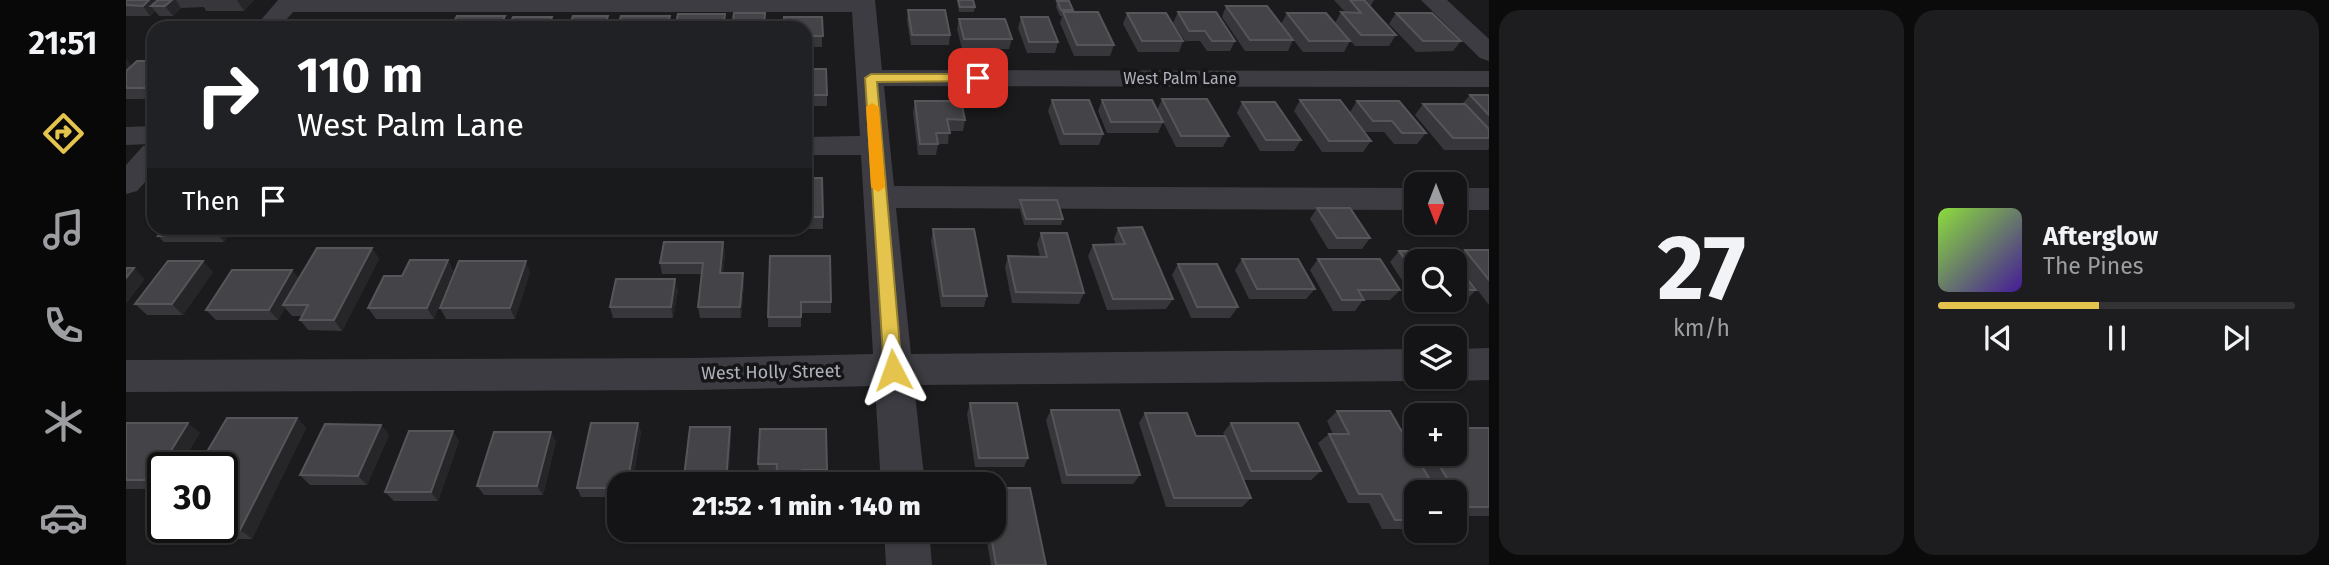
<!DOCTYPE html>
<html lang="en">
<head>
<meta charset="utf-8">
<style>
	:root { --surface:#141416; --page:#1d1d1f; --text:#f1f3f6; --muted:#9d9ea1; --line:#333335; --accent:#e4c44c }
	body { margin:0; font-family:"Fira Sans",sans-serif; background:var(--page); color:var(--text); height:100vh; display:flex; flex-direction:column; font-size:26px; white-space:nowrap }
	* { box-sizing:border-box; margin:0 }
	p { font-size:23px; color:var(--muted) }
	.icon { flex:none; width:38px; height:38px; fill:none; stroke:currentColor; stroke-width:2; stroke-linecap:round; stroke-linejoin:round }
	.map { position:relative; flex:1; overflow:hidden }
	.sheet { display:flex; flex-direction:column; gap:10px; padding:10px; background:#0b0b0c; width:840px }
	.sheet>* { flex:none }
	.guide { position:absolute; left:21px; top:21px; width:665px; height:214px; border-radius:21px; box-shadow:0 2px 5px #0004,0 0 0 2px var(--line); background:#202124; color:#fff; overflow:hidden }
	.needle { width:46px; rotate:180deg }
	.fabs { position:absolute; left:1278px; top:172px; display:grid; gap:14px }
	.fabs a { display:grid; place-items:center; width:63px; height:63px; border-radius:14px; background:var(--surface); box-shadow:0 2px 5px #0004,0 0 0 2px var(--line); font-size:35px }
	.speed { position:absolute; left:21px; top:452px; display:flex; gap:14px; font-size:35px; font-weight:700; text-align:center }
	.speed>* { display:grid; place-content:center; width:91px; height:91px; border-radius:50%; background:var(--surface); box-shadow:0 2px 5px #0004,0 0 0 2px var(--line); line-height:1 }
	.speed .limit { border:4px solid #111; border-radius:10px; background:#fff; color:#111 }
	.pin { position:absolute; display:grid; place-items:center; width:60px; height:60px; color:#fff; margin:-30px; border-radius:14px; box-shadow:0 4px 10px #0006 }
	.me { position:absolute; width:77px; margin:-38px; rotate:356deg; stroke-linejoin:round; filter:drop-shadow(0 0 5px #0008) }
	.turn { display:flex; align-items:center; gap:24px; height:147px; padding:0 35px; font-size:32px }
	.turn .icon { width:91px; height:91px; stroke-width:2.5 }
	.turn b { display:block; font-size:49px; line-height:60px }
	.then { display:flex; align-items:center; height:66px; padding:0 35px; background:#0003; gap:14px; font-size:26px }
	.sheet .tile { flex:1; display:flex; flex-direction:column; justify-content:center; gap:10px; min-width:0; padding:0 24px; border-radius:21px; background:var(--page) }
	.sheet .dial { align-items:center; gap:0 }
	.dial b { font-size:91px; line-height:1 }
	.song { display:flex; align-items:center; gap:21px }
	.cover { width:84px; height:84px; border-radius:10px; background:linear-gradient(135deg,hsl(90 70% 55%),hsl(260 70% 35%)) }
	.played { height:7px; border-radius:4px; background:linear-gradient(90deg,var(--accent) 45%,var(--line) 45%) }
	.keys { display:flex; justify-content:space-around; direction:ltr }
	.sheet .tiles { flex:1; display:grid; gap:10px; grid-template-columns:repeat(2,1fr) }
	.trip { position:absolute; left:481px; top:472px; width:399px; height:70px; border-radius:21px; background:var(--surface); box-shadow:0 2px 5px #0004,0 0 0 2px var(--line); font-weight:800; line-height:70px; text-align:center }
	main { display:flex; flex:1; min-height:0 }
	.dock { display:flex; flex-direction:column; width:126px; justify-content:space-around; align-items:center; background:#080809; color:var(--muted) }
	.dock .icon { width:49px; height:49px }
	.dock .on { color:var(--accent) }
	.dock b { font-size:32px; color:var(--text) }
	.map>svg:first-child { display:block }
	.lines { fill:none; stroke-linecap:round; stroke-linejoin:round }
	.minor { fill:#3c3c42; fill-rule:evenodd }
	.wall { fill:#37373b }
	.shaded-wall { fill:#262629 }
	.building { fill:#444448; stroke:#55555a; stroke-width:2 }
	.route { fill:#e4c44c; stroke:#947f31; stroke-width:2 }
	.slow { fill:#f59e0b }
	.labels { text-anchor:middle; stroke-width:7; stroke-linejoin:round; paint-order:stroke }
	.far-street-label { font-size:16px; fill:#afb1bb; stroke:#161618 }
	.street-label { font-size:18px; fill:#afb1bb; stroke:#161618 }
</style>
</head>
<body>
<main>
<nav class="dock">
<b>21:51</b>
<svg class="icon on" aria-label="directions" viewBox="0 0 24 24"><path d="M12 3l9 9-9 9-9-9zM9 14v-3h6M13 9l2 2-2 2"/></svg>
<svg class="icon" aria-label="music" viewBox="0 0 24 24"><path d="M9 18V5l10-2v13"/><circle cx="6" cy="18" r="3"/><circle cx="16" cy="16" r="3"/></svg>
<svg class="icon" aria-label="phone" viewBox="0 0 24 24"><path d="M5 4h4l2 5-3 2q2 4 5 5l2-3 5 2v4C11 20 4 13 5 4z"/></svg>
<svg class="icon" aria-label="climate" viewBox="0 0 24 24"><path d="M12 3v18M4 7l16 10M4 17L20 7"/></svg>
<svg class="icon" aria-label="car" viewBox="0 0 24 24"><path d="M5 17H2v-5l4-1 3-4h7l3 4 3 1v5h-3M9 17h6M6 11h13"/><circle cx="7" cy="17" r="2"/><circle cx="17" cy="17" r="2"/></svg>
</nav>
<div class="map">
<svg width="1363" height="565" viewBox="0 0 1363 565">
	<rect width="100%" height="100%" fill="#1b1b1d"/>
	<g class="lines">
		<path class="minor" d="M152,0H749L756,70L1363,71V87L758,86L768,186L1290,188V210L770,208L785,354L1290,349V376H1303L1290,381L788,385L799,485H755L749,386L568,390L0,392V360L568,358L747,354L735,155H679V137L734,136L726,12H167L153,28H128Z
			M1295,0H1321L1363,39V61L1354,58Z
			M28,126V172L11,191L0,194V165L17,146L25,144L0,145V127Z
			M1328,188H1363V210H1328Z
			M1363,348V380L1328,381L1315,376H1328V349Z
			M758,530H803L806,565H760Z"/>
	</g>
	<path class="wall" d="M0,0H128L118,11H80L78,7L55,8L47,16H33L29,11L24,16H0Z
		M831,0H847L849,7L848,12H833Z
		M1208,0H1248L1244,7L1270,35L1263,46H1229L1209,23L1215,12H1219Z
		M931,1L947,10V12L988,45L984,56H948L934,23L936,16H934L930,7Z
		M1100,6L1167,40L1162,51H1119L1096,17Z
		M782,10L824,35L823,45H785L781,21Z
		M1052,12L1109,41L1104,51H1081L1074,41H1059L1047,23Z
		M1001,13L1057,41L1053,52H1012L997,24Z
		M1161,13L1224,41L1218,52H1177L1155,24Z
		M1270,13L1335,41L1327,51L1290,52L1263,24Z
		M696,17V47H679V28Z
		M895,17L932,42L929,53H901L892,28Z
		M833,19L886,39L883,49H836L831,29Z
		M0,59L5,66L28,61V99H0Z
		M679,69L701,95V106H682V118H679Z
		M1344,95H1363V128H1362L1363,129V148L1362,150H1318L1289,115L1297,104H1336Z
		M1036,99L1103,136L1097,147H1050L1031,110Z
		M926,100L977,134L973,145H934L922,111Z
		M976,100L1037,122L1032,133H981L972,111Z
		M1174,100L1245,141L1237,152H1196L1168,111Z
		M789,101L839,120L837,131H823L822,144H812L810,155H792L787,112Z
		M1231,101L1300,133L1291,144H1268L1258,132H1239L1224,112Z
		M1116,102L1175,140L1168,151H1134L1111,113Z
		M679,178L697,217V229H646L645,228H679Z
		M894,200L937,219L935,225H898L893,206Z
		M1191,208L1244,238L1236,249H1202L1184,219Z
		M33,228H117L113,233H104L98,242H38L32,236L36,231Z
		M573,228H622V229H574Z
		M992,228L1047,299L1040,309L981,310L962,256L967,245H990L988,239Z
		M807,229L861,296L858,307H815L805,241Z
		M915,233L958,293L953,304L886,303L879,267L882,256L914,257L911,244Z
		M597,242L599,253L597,273L618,284L615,318H574L572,307L576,274H536L534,263Z
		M246,248L253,259L216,331L182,330L174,320L176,316H166L159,308L152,320H90L80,310L166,270L173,279Z
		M1339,250H1363V305L1329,261Z
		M1273,251L1290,261V299H1328V262L1350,290L1339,301H1290L1264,262Z
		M644,256L705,302V313H675V327H642V317Z
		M1116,259L1189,289L1180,299H1123L1109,270Z
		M1192,259L1274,290L1264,300H1237L1229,311H1207L1184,270Z
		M322,260L327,271L308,319H250L242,308L276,276Z
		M1052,264L1112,307L1104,318H1065L1046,275Z
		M87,272L57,315H21L9,304Z
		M404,272L389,319H320L314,308Z
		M552,290L547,318H487L484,307Z
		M844,403L902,458L898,467H849L841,414Z
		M925,410L1014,475L1007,484H936L920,420Z
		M1211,411L1280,437L1290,429V453H1328L1363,428V516H1328V492H1290V529H1256L1243,503H1222L1192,443L1203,434H1207L1201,421Z
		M1019,413L1070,436H1099L1097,433L1105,423L1195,471L1185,480H1118L1125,498L1116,507H1040L1013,423Z
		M171,418L180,428L126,539H103L90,530L101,511H96V467Z
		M0,423L74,433L53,467H37V489H0Z
		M512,423L515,433L506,485H494V497H455L451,488Z
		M255,425L263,435L241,485H184L174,475Z
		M604,427L605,437L602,485H557Z
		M634,429L701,470L700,479H676L651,473H633L632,464Z
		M333,441L312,501H268L259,492Z
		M430,441L417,495H358L351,486Z
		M859,530H868L920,565H865Z"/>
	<path class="shaded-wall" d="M23,0H42L25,6L29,11L24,16L17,6Z
		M46,0H50L55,8L47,16L39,6Z
		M111,0H128L118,11Z
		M379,16L382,26V28H373Z
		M482,16L484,28H478Z
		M544,16L545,28H541Z
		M426,17L429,28H422Z
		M0,59L8,69L0,77Z
		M100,228L104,233L98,242L93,236Z
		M109,228H117L113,233Z
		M597,242L599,253L596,284L594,273Z
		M246,248L253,259L216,331L208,320Z
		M322,260L327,271L308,319L301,308Z
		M77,261L87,272L57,315L46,304Z
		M400,261L404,272L389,319L384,308Z
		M8,268L19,279L0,304V278Z
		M166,270L175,281L157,305L159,308L152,320L143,310Z
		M617,273L618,284L615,318L614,307Z
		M549,279L552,290L547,318L545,307Z
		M171,418L180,428L126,539L114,530Z
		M62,423L74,433L53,467H37V487L27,480Z
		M512,423L515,433L506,485H501Z
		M255,425L263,435L241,485L232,476Z
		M604,427L605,437L602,485H600Z
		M327,431L333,441L312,501L305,492Z
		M425,432L430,441L417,495L411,486Z"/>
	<path class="building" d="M0,0H23L17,6L0,5Z
		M32,0H46L39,6H25Z
		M832,0H847L849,7H834Z
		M1224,0H1238L1270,35H1235L1215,12L1235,13Z
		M931,1H943L947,10H935Z
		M1100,6H1141L1167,40H1124Z
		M782,10H819L824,35H786Z
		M937,12H972L988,45H951Z
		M1052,12H1090L1109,41H1086L1079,31H1063Z
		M608,13H639L638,28H606Z
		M1001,13H1040L1057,41H1016Z
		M1161,13H1200L1224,41H1183Z
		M1270,13H1306L1335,41H1297Z
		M552,14H599L597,28H549Z
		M331,16H379L373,28H324Z
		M447,16H482L478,28H442Z
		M495,16H544L541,28H491Z
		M387,17H426L422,28H382Z
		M658,17H696L697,36H679V28H658Z
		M895,17H922L932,42H903Z
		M833,19H879L886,39H838Z
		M11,61H28V86L26,88H0V71Z
		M679,69H700L701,95H682V107H679Z
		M1344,95H1363V115Z
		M1036,99H1081L1103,136H1055Z
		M926,100H963L977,134H938Z
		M976,100H1026L1037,122H985Z
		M1174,100H1214L1245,141H1203Z
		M789,101H835L839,120L821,119L824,133H810L812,144H794Z
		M1231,101H1273L1300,133H1276L1266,121H1247Z
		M1116,102H1149L1175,140H1140Z
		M1297,104H1339L1363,129V138H1327Z
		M679,178H696L697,217H679Z
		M894,200H931L937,219H900Z
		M1191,208H1224L1244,238H1211Z
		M1016,227L1047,299H987L967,245L999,244L992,228Z
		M39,228H99L93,236H32Z
		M807,229H848L861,296H817Z
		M915,233H941L958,293L890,292L882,256L921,257Z
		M538,242H597L594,273H617L614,307H572L577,263H534Z
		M191,248H246L208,320H174L182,305H157Z
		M1339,250H1363V280Z
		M1273,251H1320L1328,261H1290V275Z
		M644,256H704L705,302H675V317H642Z
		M1116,259H1172L1189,289H1131Z
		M1192,259H1254L1274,290H1232L1238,300H1216Z
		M284,260H322L301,308H242L258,276H276Z
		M42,261H77L46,304H9Z
		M333,261H400L384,308H314Z
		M1328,262L1350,290H1328Z
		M1052,264H1091L1112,307H1071Z
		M0,268H8L0,278Z
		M106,270H166L143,310H80Z
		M490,279H549L545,307H484Z
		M844,403H891L902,458H853Z
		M925,410H993L1014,475H941Z
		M1211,411H1264L1311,492H1290V520H1269L1255,494H1233L1203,434H1223Z
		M1019,413H1061L1070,436H1099L1125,498H1048Z
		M101,418H171L114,530H90L92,527H96V519L105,502H96V467H72Z
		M0,423H62L27,480H0Z
		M465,423H512L501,485H494V488H451Z
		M1105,423H1172L1195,471H1125Z
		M199,424L255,425L232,476L174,475Z
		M564,427H604L600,482H578V485H557Z
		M1328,428H1363V507H1338L1306,453H1328Z
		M634,429H700L701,470H676V485H650L651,464H632Z
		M283,431H327L305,492H259Z
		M368,432H425L411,486H351Z
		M868,488H904L920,565H870L864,530H868Z"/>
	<path class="route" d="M852,74L858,78L857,81L751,82L776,370L773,375L767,377L761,375L758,370L739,78L745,74Z"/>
	<path class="slow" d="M746,103L753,107L759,187L752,192L745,187L740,107Z"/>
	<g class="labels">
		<g class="far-street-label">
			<text x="1054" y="84">West Palm Lane</text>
		</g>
		<g class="street-label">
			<text transform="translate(645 372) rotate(-1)" y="6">West Holly Street</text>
		</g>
	</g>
</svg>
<div class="fabs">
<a><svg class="needle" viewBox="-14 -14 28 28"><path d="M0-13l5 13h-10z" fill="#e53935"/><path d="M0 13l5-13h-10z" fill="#9d9ea1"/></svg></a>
<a><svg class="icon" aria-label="search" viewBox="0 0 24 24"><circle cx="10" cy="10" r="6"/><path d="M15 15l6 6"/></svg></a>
<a><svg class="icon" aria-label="layers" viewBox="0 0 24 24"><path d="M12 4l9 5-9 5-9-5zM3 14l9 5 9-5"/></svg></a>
<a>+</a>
<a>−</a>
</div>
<div class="speed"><div class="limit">30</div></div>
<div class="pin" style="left:852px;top:78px;background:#d93025"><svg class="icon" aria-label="arrive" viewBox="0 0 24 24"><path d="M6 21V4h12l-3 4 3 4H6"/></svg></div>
<svg class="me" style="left:767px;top:370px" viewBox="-20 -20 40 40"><path d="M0-17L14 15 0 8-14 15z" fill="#e4c44c" stroke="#fff" stroke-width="4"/></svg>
<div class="trip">21:52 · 1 min · 140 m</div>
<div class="guide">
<div class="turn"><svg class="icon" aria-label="right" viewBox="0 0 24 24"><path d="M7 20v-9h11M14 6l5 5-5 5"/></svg><div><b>110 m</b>West Palm Lane</div></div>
<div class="then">Then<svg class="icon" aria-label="arrive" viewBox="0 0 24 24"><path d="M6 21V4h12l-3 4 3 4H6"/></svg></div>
</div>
</div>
<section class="sheet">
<div class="tiles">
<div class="tile dial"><b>27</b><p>km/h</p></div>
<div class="tile">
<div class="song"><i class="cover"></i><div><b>Afterglow</b><p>The Pines</p></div></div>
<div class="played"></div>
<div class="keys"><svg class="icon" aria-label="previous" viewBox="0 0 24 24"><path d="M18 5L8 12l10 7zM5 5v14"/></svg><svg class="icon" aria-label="pause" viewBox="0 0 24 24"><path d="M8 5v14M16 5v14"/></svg><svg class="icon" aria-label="next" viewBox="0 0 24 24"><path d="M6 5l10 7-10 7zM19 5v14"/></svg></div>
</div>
</div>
</section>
</main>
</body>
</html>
